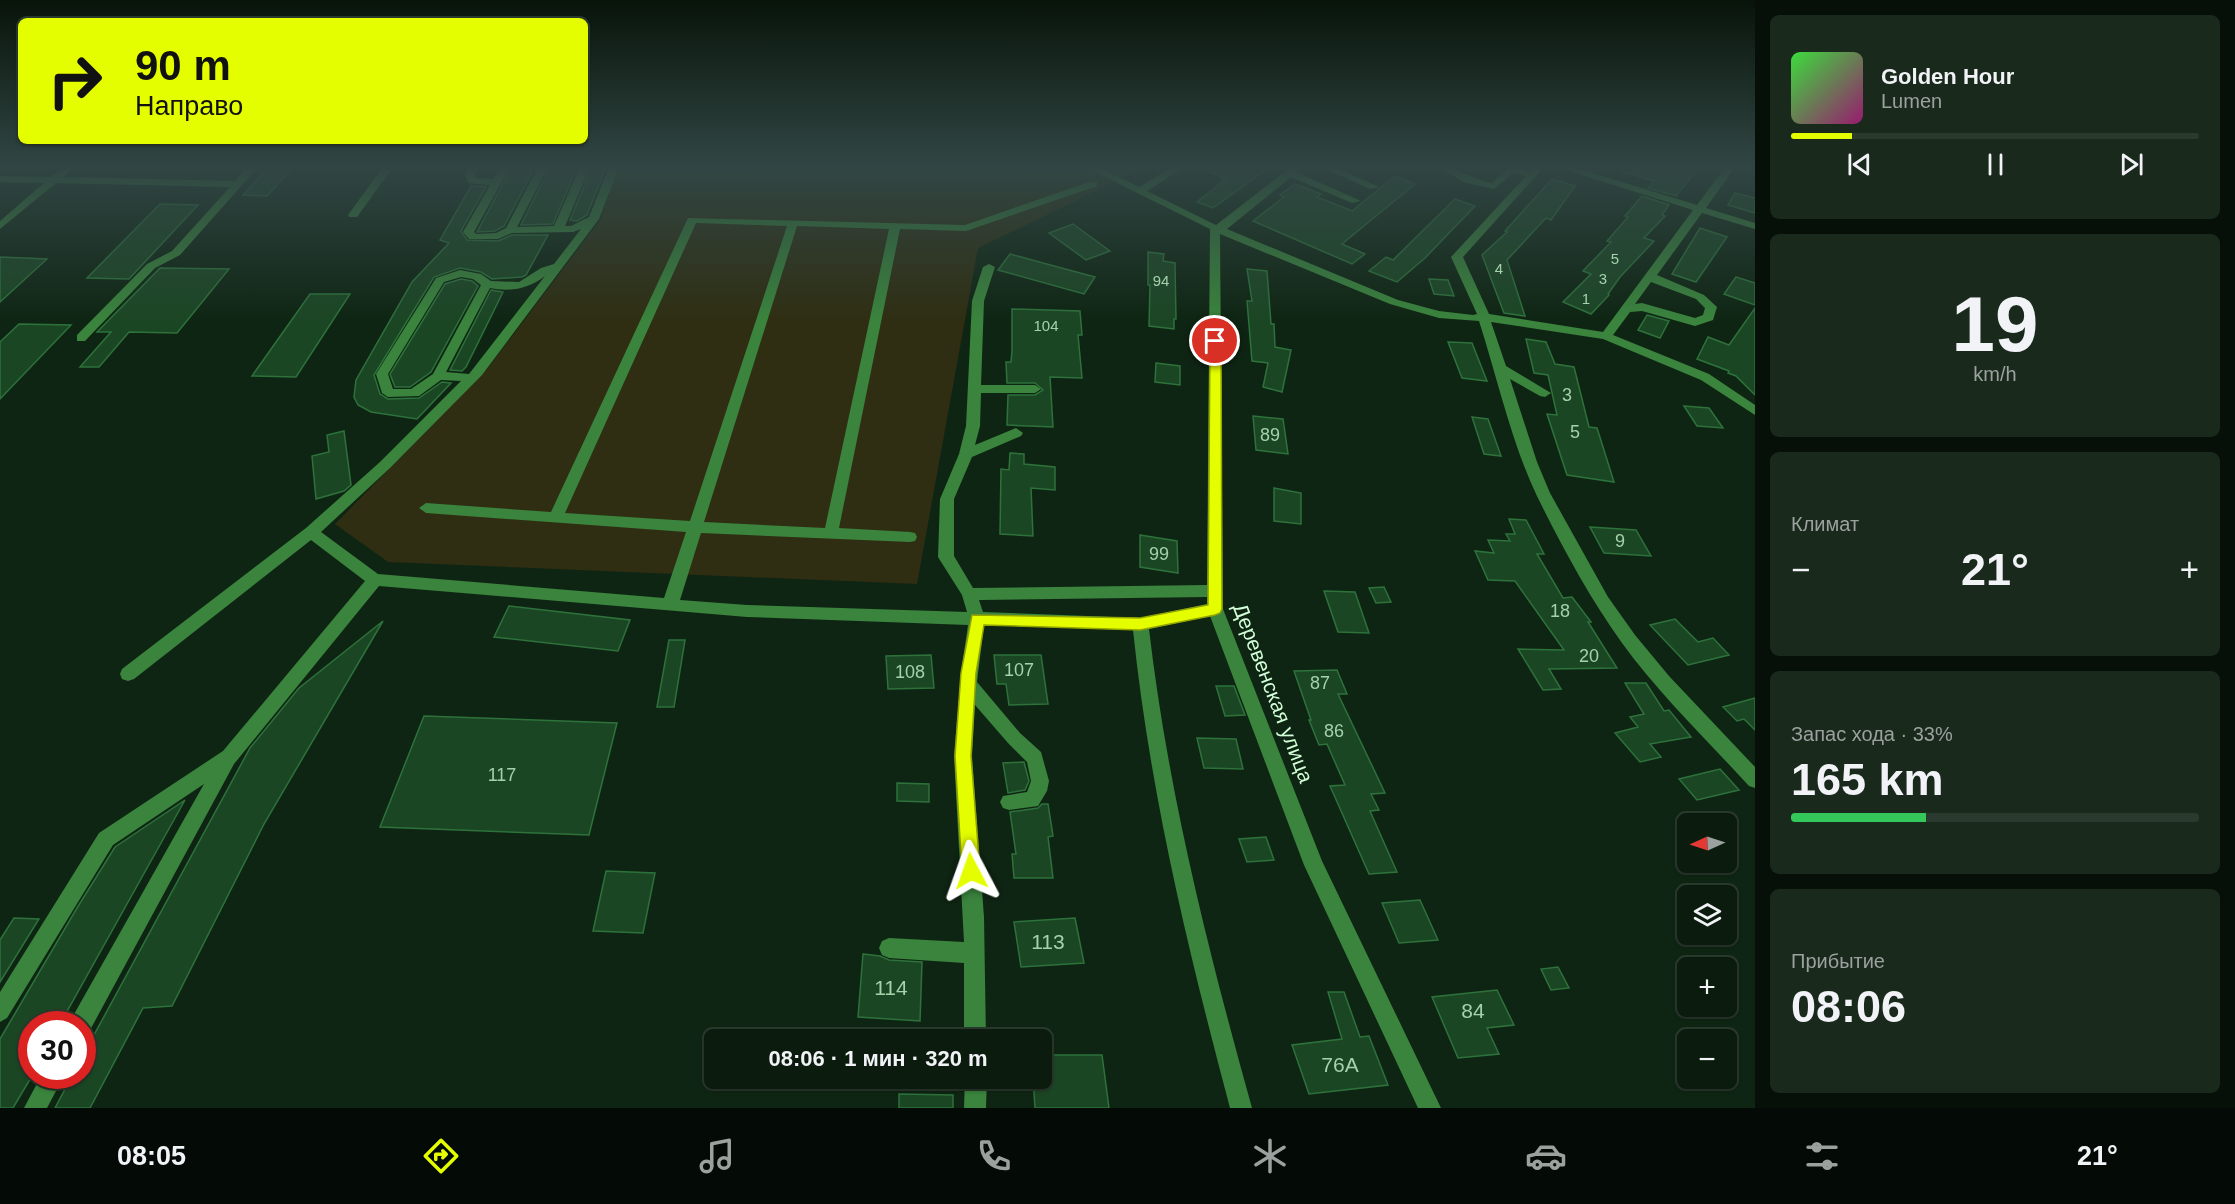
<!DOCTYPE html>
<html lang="ru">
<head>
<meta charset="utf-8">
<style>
	:root { --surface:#0b1c0e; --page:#19291c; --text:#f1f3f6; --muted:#9aa19e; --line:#2b3a2e; --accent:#e4fe00 }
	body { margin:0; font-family:Arial,sans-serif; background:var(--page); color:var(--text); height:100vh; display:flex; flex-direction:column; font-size:22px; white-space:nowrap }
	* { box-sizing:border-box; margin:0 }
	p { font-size:20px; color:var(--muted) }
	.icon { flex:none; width:33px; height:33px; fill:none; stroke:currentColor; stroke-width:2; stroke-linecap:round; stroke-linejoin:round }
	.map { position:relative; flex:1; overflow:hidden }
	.details { display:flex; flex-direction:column; gap:15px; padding:15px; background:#060f08; width:480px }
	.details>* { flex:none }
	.guide { position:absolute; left:18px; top:18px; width:570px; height:126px; border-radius:9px; box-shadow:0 2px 4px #0004,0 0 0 2px var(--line); background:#e4fe00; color:#111; overflow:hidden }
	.needle { width:39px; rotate:267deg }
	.fabs { position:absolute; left:1677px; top:813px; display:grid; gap:12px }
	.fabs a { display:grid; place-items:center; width:60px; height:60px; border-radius:9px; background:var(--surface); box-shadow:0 2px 4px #0004,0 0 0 2px var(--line); font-size:30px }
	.speed { position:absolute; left:18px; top:1011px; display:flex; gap:12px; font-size:30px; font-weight:700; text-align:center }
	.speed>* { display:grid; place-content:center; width:78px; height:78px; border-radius:50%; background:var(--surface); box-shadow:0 2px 4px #0004,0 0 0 2px var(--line); line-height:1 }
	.speed .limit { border:9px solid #d22; background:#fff; color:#111 }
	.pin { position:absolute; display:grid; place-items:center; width:51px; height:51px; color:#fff; margin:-26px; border:3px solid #fff; border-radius:50%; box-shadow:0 2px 6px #0007 }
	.me { position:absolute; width:66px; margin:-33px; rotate:356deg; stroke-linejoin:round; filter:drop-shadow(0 0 4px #0008) }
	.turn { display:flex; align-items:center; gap:21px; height:126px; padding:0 18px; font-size:27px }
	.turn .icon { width:78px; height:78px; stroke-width:2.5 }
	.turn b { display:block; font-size:42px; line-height:51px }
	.big { font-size:45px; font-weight:800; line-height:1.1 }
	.details .card { flex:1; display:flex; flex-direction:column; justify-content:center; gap:9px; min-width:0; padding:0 21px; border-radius:9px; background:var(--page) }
	.details .dial { align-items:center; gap:0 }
	.dial b { font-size:78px; line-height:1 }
	.song { display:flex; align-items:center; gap:18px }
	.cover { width:72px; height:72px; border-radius:9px; background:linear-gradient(135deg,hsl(120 70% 55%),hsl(320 70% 35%)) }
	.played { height:6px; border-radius:3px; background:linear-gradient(90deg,var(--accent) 15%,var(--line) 15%) }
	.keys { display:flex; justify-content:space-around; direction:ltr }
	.heat { display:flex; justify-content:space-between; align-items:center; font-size:33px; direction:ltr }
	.charge { height:9px; border-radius:4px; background:linear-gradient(90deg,#34c759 33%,var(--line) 0) }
	.trip { position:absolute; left:704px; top:1029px; width:348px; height:60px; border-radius:9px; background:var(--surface); box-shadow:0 2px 4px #0004,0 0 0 2px var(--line); font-weight:800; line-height:60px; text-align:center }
	.dock { display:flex; height:96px; justify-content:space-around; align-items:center; background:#040b06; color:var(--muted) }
	.dock .icon { width:42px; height:42px }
	.dock .active { color:var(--accent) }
	.dock b { font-size:27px; color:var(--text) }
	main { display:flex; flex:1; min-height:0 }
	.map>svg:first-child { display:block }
	.green { fill:#2f2e12 }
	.building { fill:#1b4624; stroke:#2d723b; stroke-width:1.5 }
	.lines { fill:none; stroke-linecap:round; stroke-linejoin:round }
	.minor { fill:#3a843d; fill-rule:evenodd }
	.route { fill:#e4fe00; stroke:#94a500; stroke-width:1.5 }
	.labels { text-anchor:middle; stroke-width:6; stroke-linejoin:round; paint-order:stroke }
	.far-number-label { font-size:15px; fill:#a5d1ab }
	.number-label { font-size:18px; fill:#a5d1ab }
	.street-label { font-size:21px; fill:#d3ffd8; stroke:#0f2513 }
	.near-number-label { font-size:21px; fill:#a5d1ab }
</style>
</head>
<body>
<main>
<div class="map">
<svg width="1755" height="1108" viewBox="0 0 1755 1108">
	<rect width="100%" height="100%" fill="#0f2513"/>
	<path class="green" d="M619,167H1146L978,248L917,584L388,562L335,524L487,369L600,220Z"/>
	<path class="building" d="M269,167H293L267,196L243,195Z
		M512,167H535L504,226L495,231L477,232Z
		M550,167H577L553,224L521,225Z
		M592,167H606L587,215L577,221L570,220Z
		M1198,167H1270L1213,208L1197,202L1226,179Z
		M1620,167H1699L1676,196L1648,188L1654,181L1620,171Z
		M1395,176L1415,184L1342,244L1365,254L1352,264L1253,221L1284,197L1280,195L1295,184L1321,194L1317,197L1352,211Z
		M1552,179L1575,186L1551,220L1546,218L1507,260L1525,316L1504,313L1482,255L1507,232L1505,231Z
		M471,186L486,187L461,231L467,240L498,241L512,235H548L526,275L522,277L492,279L481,272L460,268L434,277L374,375L380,394L388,399L419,398L442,382L451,383L417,419L371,412L358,405L354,397L356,380L412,282L449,243L440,240Z
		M1735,193L1755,198V213L1728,205Z
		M1642,196L1669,205L1662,215L1665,216L1644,238L1654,241L1620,277L1608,294L1609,295L1591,314L1563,302L1591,274L1583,271L1611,242L1607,241L1628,217L1625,216Z
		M1455,199L1475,206L1425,258L1397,282L1369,271L1386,257L1393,260Z
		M160,204L198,205L129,279L87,278Z
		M1073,224L1110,251L1086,260L1049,233Z
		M1700,228L1727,237L1696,282L1672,274Z
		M1148,252L1164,254L1163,261L1175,263L1176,319H1174V329L1149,326L1150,285H1148Z
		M1010,254L1043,263L1095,277L1084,294L998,270Z
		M0,257L47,259L0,302Z
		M160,268L229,269L177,333L129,332L99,367H80L111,332H97Z
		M1247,269L1267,271L1271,324H1274L1275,347L1291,350L1282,392L1263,387L1268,363L1252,361L1247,301H1252Z
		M1736,277L1755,283V305L1724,294Z
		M461,279L472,281L478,286L431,372L410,387H395L390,374L445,284Z
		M1429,279L1448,280L1454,296L1434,294Z
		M491,290L503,292L466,367L462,371L450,370Z
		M310,294H350L296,377L252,376Z
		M1755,308V395L1736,376L1728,373L1729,371L1697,359L1708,337L1729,345Z
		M1012,309L1080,311L1082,335H1078L1082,378L1050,377L1053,427L1007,425L1008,395H1035L1043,390L1035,383H1007L1006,362H1011L1012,351Z
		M1647,315L1669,321L1660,338L1638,330Z
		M19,324L71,325L0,399V342Z
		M1526,339L1546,342L1555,364L1574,367L1589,427L1597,428L1614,482L1567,475L1547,414L1557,415L1548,375L1534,373Z
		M1448,342L1472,343L1487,381L1462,378Z
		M1156,363L1180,366V385L1155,382Z
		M1684,406L1709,408L1723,428L1697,426Z
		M1253,416L1283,419L1288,454L1256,450Z
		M1472,417L1488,419L1501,456L1484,454Z
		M344,431L351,485L344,491L316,499L312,456L329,452L327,435Z
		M1010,453L1024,454V464L1055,467V490L1031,488L1033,536L1000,534L1001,469L1009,470Z
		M1274,488L1301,493V524L1274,521Z
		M1509,519L1526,520L1544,554H1537L1563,598L1572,597L1591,622H1588L1617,668L1549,669L1561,689L1543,690L1518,649L1564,650L1515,581L1488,580L1475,551L1494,553L1488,540L1510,541L1506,534H1515Z
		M1590,527L1636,530L1651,556L1604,553Z
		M1140,535L1177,541L1178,573L1140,567Z
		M1384,587L1391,602L1376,603L1369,588Z
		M1324,591L1355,592L1369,633L1338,632Z
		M509,606L630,620L618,651L494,637Z
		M1675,619L1698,642L1713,638L1729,655L1688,665L1650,625Z
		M383,621L264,824L172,1006L143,1008L90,1108H55L72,1076H82V1057L250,748L299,688Z
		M669,640H685L674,707H657Z
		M931,655L934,688L888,689L886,656Z
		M994,655H1041L1048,704L1009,705L1006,684H997Z
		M1337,670L1347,694H1338L1385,793L1371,794L1379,810L1370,811L1397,872L1369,874L1330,786L1345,785L1327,744L1319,745L1309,720H1311L1294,671Z
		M1625,683H1646L1664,711L1669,710L1691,737L1650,744L1661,757L1640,762L1615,733L1638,727L1630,717L1644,714Z
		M1216,686H1234L1245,715L1225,716Z
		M1755,698V730L1744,719L1737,721L1723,707Z
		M424,716L617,723L589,835L380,827Z
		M1197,738L1236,739L1243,769L1204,768Z
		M1024,762L1029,781L1025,790L1008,793L1003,763Z
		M1720,769L1739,790L1697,800L1679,779Z
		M897,783L929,784V802L897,801Z
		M185,800L60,1024H32V1076L13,1108H0V1039L77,908L115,847Z
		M1042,804H1048L1053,836L1048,837L1053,878H1014L1012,854H1016L1010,812L1038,808Z
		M1266,837L1274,860L1247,862L1239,839Z
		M606,871L655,873L643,933L593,931Z
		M1420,900L1438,940L1399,943L1382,903Z
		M14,918L39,919L0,982V940Z
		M1075,918L1084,963L1021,967L1014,922Z
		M863,954L880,956L889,960L922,962L920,1021L858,1017Z
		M1558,967L1569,988L1551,990L1541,969Z
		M1497,990L1514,1025L1487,1028L1499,1054L1458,1058L1432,997Z
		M1328,992H1344L1360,1037L1369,1036L1388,1085L1309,1094L1292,1045L1342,1039Z
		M1050,1055H1102L1109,1108H1035L1033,1078L1051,1076Z
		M899,1094L953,1095V1108H899Z"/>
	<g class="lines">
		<path class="minor" d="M63,167H74L63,177L235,181L247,167H258L180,255L155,268L85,341H77V335L147,264L172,251L230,187L56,183L0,229V221L44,183L0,182V176L51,177Z
			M383,167H393L357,217H349L348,215Z
			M469,167H479L475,174L476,178L493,179L500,167H510L474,232L476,234L496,233L506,228L538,167H548L517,227L554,226L580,167H590L565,226H571L589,217L609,167H619L599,219L482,375L390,468L321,532L378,574L664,598L686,532L426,513L419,508L426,503L551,512L688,218L965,225L1089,182H1097V186L966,231L900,229L839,528L910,532L915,533L917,537L915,541L910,542L701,533L680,600L747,605L967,612L962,595L938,557L940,499L959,454L966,426L972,301L983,267L989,264L995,267L984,301L981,385H1035L1041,389L1035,393H981L980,426L975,445L1016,428L1023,433L1021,436L972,457L954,499V556L973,588L1207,585L1210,229L1085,167H1098L1139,187L1172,167H1185L1147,191L1216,225L1291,167H1302L1296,172L1361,201L1352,203L1291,177L1227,229L1398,300L1439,311L1473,315L1477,314L1451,257L1526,176L1513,173L1494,189L1464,182L1438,167C1457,167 1473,180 1492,183L1508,168L1530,171L1533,167H1544L1463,257L1489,314L1603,332L1693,210L1557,167H1573L1697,205L1725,167H1735L1706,208L1755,223V229L1702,213L1657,275L1704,295L1717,307L1713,320L1695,326L1642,311L1630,312L1613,335L1709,374L1755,405V415L1701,380L1603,339L1491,322L1506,366L1551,393L1545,397L1540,396L1510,379L1537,462L1550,493L1608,597L1635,635L1669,676L1755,767V788L1749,786C1706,739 1659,694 1622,643C1589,597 1561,545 1536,494C1511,441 1497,377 1479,321L1439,318L1390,304L1220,234L1223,609L1322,861L1441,1108H1418L1304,865L1210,616L1149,629C1168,792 1208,950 1252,1108H1230C1188,950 1150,793 1133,630L984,625L977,682L1020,733L1041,752L1049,781L1047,791L1038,806L1009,810L1003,808L1000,802L1003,796L1027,792L1031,781L1027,762L1008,743L975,705L972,756L984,917L986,1040H964V963L889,958L882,955L879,948L882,941L889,938L964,942L954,756L961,673L968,625L747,617L379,586L234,764L89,1032L82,1034V1024H71L73,1016L204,784L113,845L7,1018L0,1022V992L99,833L223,751L365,581L311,540L134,679L128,681L122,679L120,674L122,669L306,528L380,462L461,381L441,380L419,396L388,397L382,393L376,374L436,278L460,270L481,274L491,281L519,282L541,268L554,264L581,229L573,232L512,233L498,239H469L463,232L490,185L468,183L465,174ZM696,223L787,226L690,521L565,513ZM797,226L889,229L825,528L704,522ZM545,276L469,374L446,372L490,288C511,292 528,289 545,276ZM461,277L473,279L481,285L433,374L411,389H393L388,374L444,282ZM1651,282L1696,299L1705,308L1703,315L1695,318L1642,303L1635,304ZM1207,597V604L1140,618L983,612L979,600Z
			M1321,167H1335L1379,187L1370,189Z
			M41,1076H64L47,1108H24Z
			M965,1078H987L986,1108H964Z"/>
	</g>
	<linearGradient id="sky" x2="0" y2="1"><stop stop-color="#08140a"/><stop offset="0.52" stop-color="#314644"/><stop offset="1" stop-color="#314644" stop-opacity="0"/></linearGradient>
	<rect width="1755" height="322" fill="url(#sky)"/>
	<path class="route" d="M1215,338L1221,341L1222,609L1220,613L1215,615L1140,630L984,625L976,673L971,756L980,871L977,877L971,879L965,877L962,871L955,756L961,673L972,615L1140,618L1208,605L1210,341Z"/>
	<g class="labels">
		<g class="far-number-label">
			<text x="1615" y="264">5</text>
			<text x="1499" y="274">4</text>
			<text x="1603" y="284">3</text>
			<text x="1161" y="286">94</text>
			<text x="1586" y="304">1</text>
			<text x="1046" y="331">104</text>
		</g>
		<g class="number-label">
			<text x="1567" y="401">3</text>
			<text x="1575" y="438">5</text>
			<text x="1270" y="441">89</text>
			<text x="1620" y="547">9</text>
			<text x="1159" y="560">99</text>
			<text x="1560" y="617">18</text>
			<text x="1589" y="662">20</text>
			<text x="1019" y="676">107</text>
			<text x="910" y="678">108</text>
			<text x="1320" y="689">87</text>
			<text x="1334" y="737">86</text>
			<text x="502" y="781">117</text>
		</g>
		<g class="street-label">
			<text transform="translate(1273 693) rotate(69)" y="7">Деревенская улица</text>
		</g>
		<g class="near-number-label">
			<text x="1048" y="949">113</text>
			<text x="891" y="995">114</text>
			<text x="1473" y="1018">84</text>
			<text x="1340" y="1072">76А</text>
		</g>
	</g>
</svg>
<div class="fabs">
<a><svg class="needle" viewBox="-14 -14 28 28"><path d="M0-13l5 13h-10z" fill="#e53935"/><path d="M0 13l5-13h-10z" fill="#9aa19e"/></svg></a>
<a><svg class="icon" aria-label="layers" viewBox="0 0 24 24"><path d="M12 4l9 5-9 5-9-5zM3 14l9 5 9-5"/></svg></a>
<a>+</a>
<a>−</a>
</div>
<div class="speed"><div class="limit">30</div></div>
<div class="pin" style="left:1215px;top:341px;background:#d93025"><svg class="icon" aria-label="arrive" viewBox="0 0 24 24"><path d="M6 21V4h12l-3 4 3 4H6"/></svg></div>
<svg class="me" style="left:971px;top:871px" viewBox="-20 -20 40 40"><path d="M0-17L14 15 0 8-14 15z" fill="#e4fe00" stroke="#fff" stroke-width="4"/></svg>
<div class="trip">08:06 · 1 мин · 320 m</div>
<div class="guide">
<div class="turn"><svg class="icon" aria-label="right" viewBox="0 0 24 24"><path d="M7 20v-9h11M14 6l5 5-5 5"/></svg><div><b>90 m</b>Направо</div></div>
</div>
</div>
<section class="details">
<div class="card">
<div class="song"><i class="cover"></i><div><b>Golden Hour</b><p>Lumen</p></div></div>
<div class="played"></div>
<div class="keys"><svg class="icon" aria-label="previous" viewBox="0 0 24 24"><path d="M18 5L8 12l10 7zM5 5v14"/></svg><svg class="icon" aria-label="pause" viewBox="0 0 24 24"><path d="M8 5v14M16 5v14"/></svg><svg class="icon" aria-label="next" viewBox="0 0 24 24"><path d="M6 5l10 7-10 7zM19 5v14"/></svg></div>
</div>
<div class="card dial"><b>19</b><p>km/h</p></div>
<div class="card"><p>Климат</p>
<div class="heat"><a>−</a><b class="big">21°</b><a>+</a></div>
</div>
<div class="card"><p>Запас хода · 33%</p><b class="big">165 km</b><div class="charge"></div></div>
<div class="card"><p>Прибытие</p><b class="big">08:06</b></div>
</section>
</main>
<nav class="dock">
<b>08:05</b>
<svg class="icon active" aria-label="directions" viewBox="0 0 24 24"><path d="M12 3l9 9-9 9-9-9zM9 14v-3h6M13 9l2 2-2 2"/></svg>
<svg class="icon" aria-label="music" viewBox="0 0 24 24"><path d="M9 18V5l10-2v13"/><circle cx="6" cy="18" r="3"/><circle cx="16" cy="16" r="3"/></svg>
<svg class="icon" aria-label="phone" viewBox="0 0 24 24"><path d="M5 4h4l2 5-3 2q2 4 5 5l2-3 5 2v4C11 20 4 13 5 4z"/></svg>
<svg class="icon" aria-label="climate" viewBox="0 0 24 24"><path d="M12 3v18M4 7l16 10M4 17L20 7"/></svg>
<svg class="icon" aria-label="car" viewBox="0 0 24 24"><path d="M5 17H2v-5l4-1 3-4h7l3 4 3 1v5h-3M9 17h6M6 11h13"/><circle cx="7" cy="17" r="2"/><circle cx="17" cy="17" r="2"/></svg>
<svg class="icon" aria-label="filters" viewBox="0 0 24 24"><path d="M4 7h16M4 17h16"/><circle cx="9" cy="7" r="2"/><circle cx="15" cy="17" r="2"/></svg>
<b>21°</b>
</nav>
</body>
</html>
